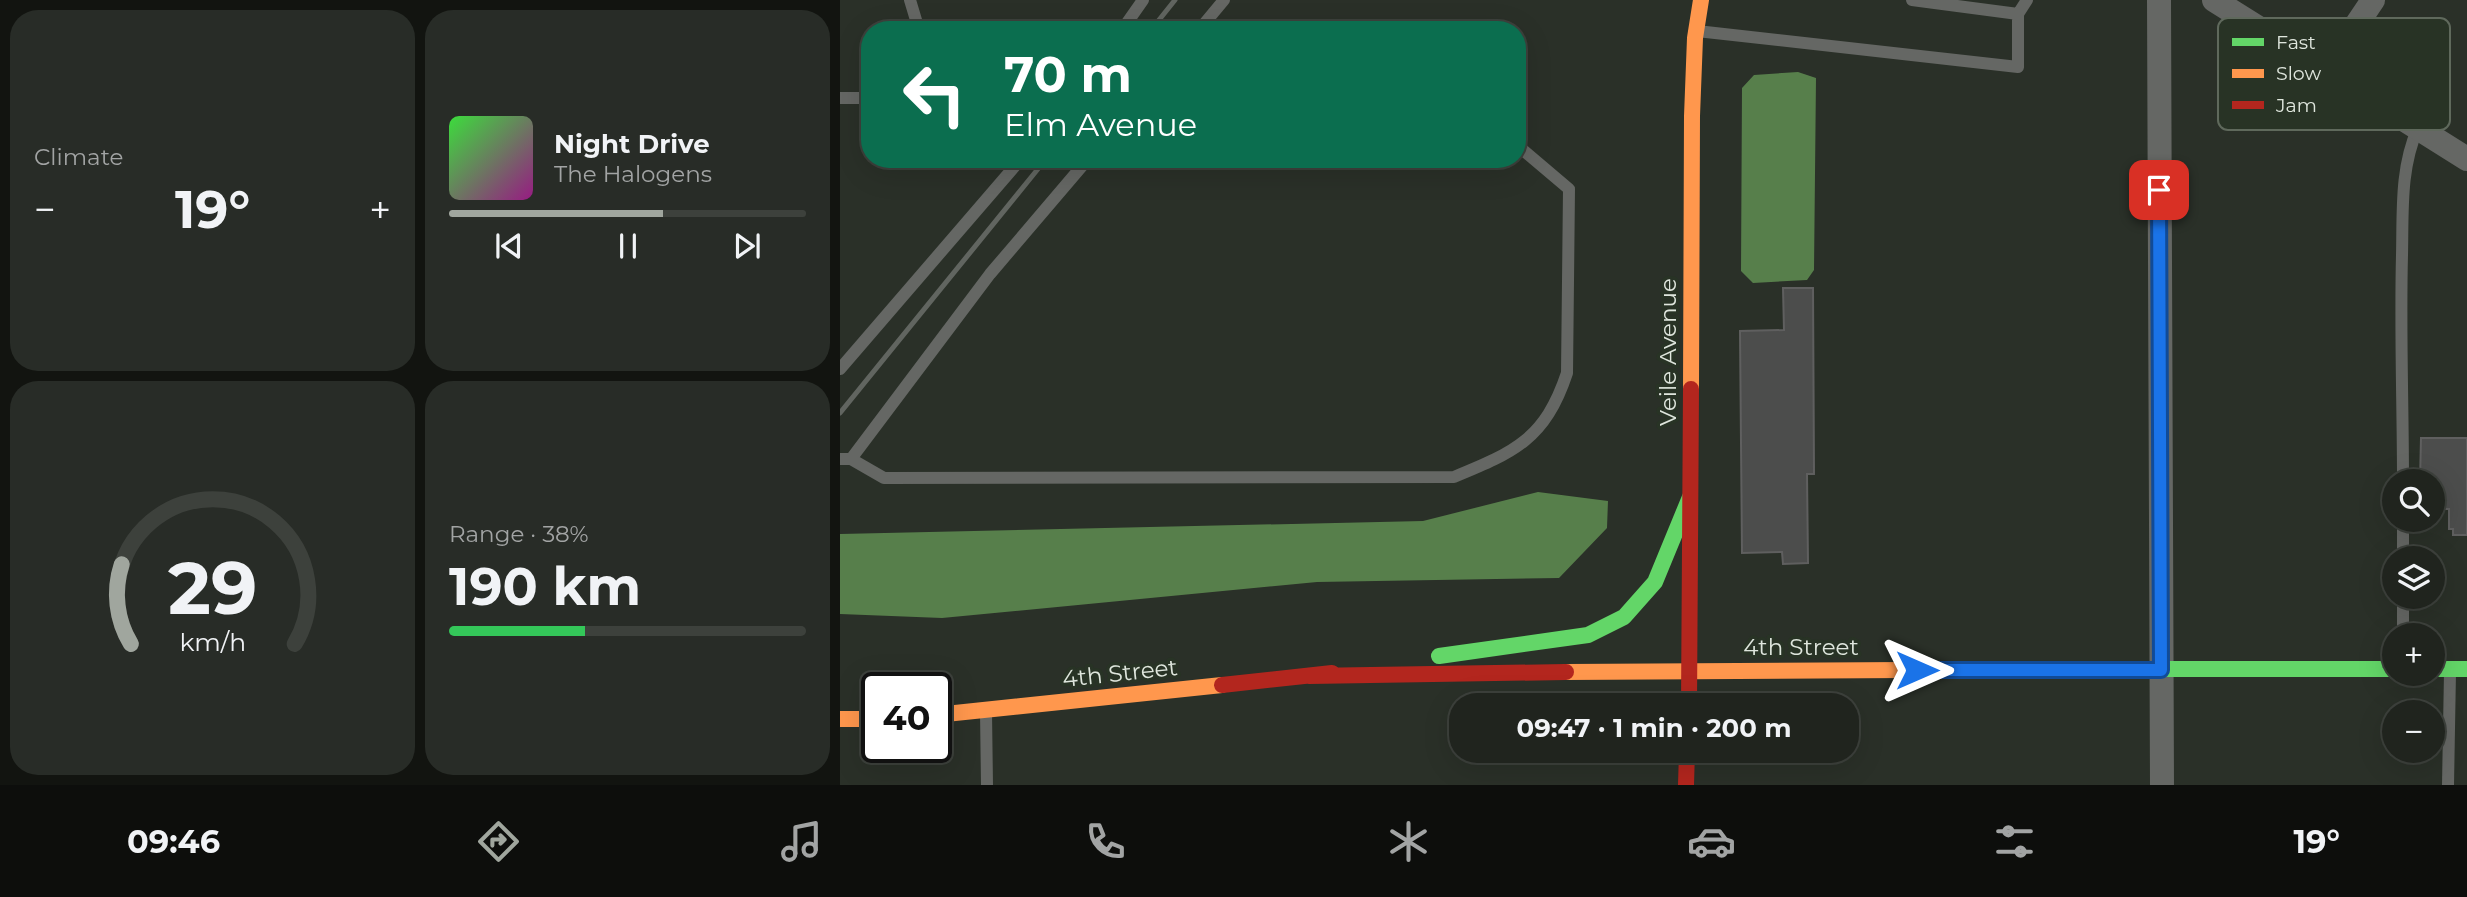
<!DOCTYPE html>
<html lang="en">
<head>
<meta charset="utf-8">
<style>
	:root { --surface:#20241e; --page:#282c27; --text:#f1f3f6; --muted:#a2a4a4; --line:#3d413c; --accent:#a0a69e }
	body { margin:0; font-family:Montserrat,sans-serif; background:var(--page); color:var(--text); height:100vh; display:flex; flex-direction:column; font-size:26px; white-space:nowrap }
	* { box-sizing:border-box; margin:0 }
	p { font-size:23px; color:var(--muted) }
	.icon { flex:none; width:38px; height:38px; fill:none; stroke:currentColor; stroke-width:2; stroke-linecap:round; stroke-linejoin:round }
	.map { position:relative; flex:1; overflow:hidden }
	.details { display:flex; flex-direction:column; gap:10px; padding:10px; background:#121410; width:840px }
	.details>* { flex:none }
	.top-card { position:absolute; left:21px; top:21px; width:665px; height:147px; border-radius:28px; box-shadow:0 7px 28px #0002,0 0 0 2px var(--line); background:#0b6e4f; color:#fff; overflow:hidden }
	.tools { position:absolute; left:1542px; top:469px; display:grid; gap:14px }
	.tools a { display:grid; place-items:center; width:63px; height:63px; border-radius:50%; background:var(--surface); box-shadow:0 7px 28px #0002,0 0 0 2px var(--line); font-size:35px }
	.speed { position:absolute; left:21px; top:672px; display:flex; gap:14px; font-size:35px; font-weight:700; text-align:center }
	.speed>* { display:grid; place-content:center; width:91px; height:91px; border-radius:50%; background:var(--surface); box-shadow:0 7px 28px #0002,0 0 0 2px var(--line); line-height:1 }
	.speed .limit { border:4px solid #111; border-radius:10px; background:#fff; color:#111 }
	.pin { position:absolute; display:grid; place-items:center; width:60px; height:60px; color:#fff; margin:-30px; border-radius:14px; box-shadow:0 4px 10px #0006 }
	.me { position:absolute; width:77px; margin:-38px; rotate:90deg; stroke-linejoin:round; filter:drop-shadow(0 0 5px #0008) }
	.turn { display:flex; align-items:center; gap:24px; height:147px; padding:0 28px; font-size:32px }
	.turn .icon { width:91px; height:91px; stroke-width:2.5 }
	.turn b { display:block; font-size:49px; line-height:60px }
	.big { font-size:52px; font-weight:700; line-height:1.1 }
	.details .tile { flex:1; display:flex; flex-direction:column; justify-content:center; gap:10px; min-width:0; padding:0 24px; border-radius:28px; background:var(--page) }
	.details .dial { align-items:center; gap:0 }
	.dial svg { height:182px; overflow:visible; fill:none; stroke:var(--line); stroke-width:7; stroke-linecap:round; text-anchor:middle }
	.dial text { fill:var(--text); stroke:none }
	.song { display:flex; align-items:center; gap:21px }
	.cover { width:84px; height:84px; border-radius:10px; background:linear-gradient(135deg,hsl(120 70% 55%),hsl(310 70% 35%)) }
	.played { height:7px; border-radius:4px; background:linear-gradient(90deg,var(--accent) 60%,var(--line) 60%) }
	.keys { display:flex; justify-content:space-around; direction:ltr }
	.heat { display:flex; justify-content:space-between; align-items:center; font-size:38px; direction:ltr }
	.charge { height:10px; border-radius:5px; background:linear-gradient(90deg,#34c759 38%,var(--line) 0) }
	.details .tiles { flex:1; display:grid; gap:10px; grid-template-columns:repeat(2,1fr) }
	.trip { position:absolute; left:609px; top:693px; width:410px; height:70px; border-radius:28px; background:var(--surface); box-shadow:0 7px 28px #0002,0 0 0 2px var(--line); font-weight:700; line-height:70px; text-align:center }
	.tab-bar { display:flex; height:112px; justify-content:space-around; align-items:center; background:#0d0e0c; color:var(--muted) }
	.tab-bar .icon { width:49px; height:49px }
	.tab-bar .active { color:var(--accent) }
	.tab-bar b { font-size:32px; color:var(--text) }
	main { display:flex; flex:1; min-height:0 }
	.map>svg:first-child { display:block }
	.water { fill:#577f4b }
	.building { fill:#4c4d4c; stroke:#5f5f5f; stroke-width:2 }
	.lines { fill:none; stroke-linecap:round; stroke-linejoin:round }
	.lane { stroke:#656764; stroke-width:12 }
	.street { stroke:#656764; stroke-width:24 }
	.fast { stroke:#63d668; stroke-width:16 }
	.slow { stroke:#ff974d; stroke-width:16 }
	.jam { stroke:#b3261e; stroke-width:16 }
	.rail { stroke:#616560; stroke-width:5 }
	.route-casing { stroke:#114b97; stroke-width:18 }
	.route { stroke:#1a73e8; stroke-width:12 }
	.labels { text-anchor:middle; stroke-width:7; stroke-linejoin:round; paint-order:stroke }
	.street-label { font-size:23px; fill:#dfe6dd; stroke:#283325 }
	.key { fill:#283325; stroke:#5f695c; stroke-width:2 }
	.key-label { font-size:19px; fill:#dfe6dd }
</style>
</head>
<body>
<main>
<section class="details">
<div class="tiles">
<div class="tile"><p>Climate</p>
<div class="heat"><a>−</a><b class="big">19°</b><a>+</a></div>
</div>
<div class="tile">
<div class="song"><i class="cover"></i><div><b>Night Drive</b><p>The Halogens</p></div></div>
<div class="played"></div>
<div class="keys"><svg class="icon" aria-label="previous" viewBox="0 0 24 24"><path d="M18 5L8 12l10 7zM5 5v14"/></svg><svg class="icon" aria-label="pause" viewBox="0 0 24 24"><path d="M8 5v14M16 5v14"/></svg><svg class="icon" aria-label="next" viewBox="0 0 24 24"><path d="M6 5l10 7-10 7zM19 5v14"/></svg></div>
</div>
<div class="tile dial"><svg viewBox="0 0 100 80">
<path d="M14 69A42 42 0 1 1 86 69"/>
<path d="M14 69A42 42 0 0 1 10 34" stroke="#a0a69e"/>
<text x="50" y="56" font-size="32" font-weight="700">29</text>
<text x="50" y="72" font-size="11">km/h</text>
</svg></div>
<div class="tile"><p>Range · 38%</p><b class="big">190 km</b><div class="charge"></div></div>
</div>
</section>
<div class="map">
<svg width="1627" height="785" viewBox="0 0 1627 785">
	<rect width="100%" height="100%" fill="#2a3028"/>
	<path class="water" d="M958,72L976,78L974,270L967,280L913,283L901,271L902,88L914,75Z
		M698,492L768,501L767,528L719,578L477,582L102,618L0,614V534L583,521Z"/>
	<path class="building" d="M943,288H973L974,474H967L968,563L943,564L942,552L902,553L900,331L944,330Z
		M1581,438H1627V535H1613V529H1609V509H1592V481H1580Z"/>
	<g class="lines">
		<path class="lane" d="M70,0L79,30
			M1178,14L1187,0
			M282,30L303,0
			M359,30L384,0
			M857,31L1178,67V14L1072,0
			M0,98H30
			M0,369L181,159
			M0,459H11L150,274L248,159
			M11,459L44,478L614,477C675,452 705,439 727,373L729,189L677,145
			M1563,481C1563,406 1560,330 1562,255C1563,212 1560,168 1578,128
			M1563,520V558
			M1563,597V635
			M146,712L147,785
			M1608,785L1610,672"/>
		<path class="street" d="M1319,0L1322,785
			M1374,0L1627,159
			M1486,70L1533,0"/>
		<path class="fast" d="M599,656L748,635L784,617L815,582L850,497
			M1236,669H1554
			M1592,669H1627"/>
		<path class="slow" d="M851,389L852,116L855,38L861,0
			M726,672L1236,669
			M96,715L382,685
			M0,719H37"/>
		<path class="jam" d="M469,676L726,672
			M382,685L492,673
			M849,705L851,389
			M846,785L847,751"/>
		<path class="rail" d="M311,30L335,0
			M0,413L206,159"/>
	</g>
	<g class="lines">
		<g class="route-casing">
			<path id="route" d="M1077,670H1321L1319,190"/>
		</g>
		<use href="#route" class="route"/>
	</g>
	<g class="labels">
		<g class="street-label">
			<text transform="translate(828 352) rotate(-90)" y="8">Veile Avenue</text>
			<text x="961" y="655">4th Street</text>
			<text transform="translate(280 673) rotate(-6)" y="8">4th Street</text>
		</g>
	</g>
	<rect x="1378" y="18" width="232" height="112" rx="10" class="key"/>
	<rect x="1392" y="38" width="32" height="8" fill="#63d668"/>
	<rect x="1392" y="69" width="32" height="9" fill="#ff974d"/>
	<rect x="1392" y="101" width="32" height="8" fill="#b3261e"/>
	<g class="key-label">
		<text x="1436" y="49">Fast</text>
		<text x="1436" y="80">Slow</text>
		<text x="1436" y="112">Jam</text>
	</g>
</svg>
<div class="tools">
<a><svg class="icon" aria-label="search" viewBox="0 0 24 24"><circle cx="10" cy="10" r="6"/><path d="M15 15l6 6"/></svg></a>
<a><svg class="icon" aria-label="layers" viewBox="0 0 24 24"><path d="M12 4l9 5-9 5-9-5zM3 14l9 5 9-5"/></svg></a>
<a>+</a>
<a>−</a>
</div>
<div class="speed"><div class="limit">40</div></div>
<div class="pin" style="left:1319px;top:190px;background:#d93025"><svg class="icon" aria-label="arrive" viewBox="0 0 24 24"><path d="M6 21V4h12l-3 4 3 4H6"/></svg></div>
<svg class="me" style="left:1077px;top:670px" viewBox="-20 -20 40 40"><path d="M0-17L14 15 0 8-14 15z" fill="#1a73e8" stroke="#fff" stroke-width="4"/></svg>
<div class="trip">09:47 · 1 min · 200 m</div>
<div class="top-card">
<div class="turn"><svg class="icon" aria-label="left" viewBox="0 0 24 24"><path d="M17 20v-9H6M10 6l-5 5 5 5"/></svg><div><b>70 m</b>Elm Avenue</div></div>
</div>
</div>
</main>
<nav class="tab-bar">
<b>09:46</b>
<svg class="icon active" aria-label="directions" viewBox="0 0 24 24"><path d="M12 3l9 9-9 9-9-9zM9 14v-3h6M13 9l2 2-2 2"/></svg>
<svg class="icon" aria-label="music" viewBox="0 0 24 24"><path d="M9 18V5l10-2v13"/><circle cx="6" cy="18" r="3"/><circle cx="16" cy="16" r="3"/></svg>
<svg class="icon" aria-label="phone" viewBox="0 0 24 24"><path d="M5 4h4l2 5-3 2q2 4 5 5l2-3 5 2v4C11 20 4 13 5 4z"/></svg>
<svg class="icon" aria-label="climate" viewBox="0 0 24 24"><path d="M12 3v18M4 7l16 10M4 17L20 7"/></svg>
<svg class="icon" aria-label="car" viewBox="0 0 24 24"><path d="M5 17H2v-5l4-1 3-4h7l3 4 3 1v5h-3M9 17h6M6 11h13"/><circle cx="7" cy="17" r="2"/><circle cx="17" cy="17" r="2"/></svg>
<svg class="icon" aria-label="filters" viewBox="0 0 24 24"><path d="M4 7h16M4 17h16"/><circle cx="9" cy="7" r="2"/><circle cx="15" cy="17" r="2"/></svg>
<b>19°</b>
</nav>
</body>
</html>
